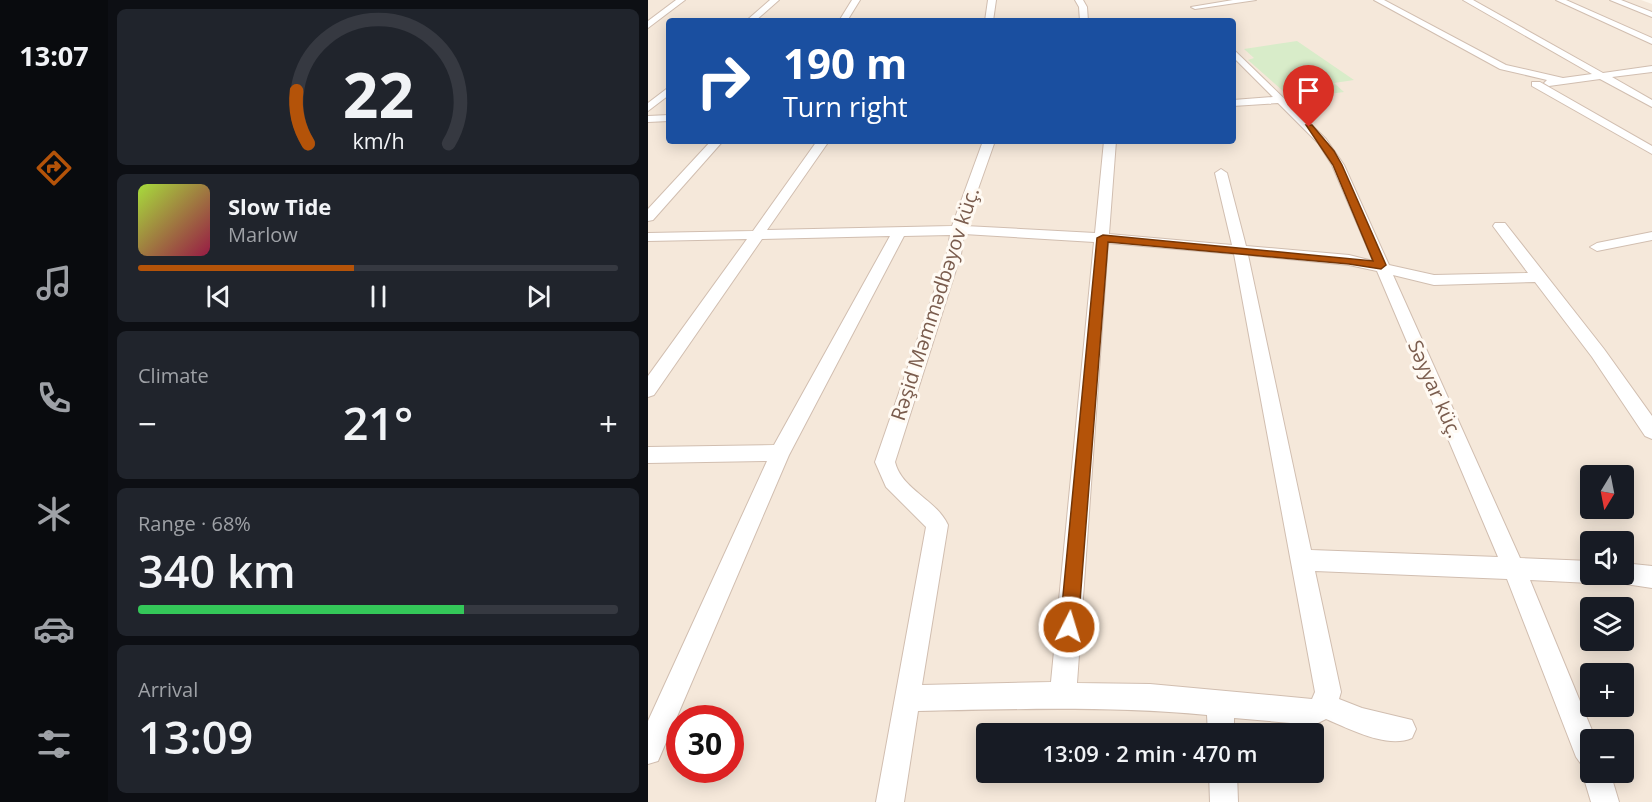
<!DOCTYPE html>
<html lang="en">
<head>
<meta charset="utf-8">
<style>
	:root { --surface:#171b24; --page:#20242c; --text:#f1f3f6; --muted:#9ea1a6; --line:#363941; --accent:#b45309 }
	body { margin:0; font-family:"Open Sans",sans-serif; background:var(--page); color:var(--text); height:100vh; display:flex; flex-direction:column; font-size:22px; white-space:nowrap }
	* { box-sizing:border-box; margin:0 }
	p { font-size:20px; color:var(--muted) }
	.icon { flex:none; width:33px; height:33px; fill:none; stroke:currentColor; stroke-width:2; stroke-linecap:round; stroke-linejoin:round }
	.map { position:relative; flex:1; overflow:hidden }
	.drawer { display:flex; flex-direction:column; gap:9px; padding:9px; background:#0d0f14; width:540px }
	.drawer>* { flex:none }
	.banner { position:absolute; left:18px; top:18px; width:570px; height:126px; border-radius:6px; box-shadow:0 3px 15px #0003; background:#1a4fa0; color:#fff; overflow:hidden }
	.needle { width:39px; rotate:190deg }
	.fabs { position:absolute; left:932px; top:465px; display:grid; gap:12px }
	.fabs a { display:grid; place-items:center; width:54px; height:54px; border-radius:6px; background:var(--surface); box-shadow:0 3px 15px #0003; font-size:30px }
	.speed { position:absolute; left:18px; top:705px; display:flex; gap:12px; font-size:30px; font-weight:700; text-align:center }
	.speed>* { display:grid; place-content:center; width:78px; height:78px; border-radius:50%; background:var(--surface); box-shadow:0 3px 15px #0003; line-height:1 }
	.speed .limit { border:9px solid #d22; background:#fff; color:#111 }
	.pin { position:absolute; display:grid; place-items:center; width:51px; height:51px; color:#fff; margin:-62px -26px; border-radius:50% 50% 50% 0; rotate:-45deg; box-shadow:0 0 6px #0007 }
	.pin .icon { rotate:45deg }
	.me { position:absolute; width:66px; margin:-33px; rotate:5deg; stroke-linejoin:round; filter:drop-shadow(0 0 4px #0008) }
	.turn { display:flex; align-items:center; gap:21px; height:126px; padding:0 18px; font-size:27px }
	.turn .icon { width:78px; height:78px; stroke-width:2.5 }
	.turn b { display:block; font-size:42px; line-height:51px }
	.big { font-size:45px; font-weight:600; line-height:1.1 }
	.drawer .tile { flex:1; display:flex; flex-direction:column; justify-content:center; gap:9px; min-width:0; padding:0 21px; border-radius:9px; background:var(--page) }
	.drawer .dial { align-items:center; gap:0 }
	.dial svg { height:156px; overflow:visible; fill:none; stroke:var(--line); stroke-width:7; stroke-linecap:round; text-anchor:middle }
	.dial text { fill:var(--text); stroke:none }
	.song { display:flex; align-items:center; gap:18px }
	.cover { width:72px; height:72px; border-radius:9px; background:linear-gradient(135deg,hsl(80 70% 55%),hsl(340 70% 35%)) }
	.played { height:6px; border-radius:3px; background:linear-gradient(90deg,var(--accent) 45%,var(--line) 45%) }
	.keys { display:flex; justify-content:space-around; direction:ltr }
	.heat { display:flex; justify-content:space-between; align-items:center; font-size:33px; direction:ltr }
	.charge { height:9px; border-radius:4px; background:linear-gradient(90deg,#34c759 68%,var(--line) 0) }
	.trip { position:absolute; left:328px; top:723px; width:348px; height:60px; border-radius:6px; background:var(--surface); box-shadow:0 3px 15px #0003; font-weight:600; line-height:60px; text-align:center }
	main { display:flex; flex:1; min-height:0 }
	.tab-bar { display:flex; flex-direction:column; width:108px; justify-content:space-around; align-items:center; background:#090b0e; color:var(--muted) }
	.tab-bar .icon { width:42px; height:42px }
	.tab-bar .active { color:var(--accent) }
	.tab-bar b { font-size:27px; color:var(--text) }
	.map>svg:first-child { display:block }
	.residential { fill:#f5e8da; fill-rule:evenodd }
	.green { fill:#d8ecc9 }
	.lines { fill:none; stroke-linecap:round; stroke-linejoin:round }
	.minor-casing { stroke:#d1beb0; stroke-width:2 }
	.minor { fill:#fff; fill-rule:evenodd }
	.route { fill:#b45309; stroke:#753606; stroke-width:1.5 }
	.labels { text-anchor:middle; stroke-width:6; stroke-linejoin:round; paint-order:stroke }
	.street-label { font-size:20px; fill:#7a5c4d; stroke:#fffaf3 }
</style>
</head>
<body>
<main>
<nav class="tab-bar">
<b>13:07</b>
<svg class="icon active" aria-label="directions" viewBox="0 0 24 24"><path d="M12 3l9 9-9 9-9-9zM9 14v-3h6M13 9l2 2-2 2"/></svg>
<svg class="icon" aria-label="music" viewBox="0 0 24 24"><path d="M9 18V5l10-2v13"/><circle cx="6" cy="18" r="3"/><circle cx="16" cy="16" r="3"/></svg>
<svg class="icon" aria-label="phone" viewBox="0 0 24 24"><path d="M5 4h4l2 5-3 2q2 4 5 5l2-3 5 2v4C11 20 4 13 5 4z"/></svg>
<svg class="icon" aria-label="climate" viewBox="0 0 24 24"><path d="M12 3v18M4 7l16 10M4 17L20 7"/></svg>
<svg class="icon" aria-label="car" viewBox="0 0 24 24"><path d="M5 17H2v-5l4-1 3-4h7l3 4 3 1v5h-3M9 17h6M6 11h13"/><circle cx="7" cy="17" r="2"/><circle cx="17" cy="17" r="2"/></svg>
<svg class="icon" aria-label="filters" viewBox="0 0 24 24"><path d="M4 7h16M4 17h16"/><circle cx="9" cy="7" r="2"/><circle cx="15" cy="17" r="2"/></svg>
</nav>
<section class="drawer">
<div class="tile dial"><svg viewBox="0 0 100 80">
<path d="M14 69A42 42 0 1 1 86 69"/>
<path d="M14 69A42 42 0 0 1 8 42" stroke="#b45309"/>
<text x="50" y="56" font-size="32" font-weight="700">22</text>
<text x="50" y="72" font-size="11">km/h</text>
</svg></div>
<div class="tile">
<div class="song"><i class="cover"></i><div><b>Slow Tide</b><p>Marlow</p></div></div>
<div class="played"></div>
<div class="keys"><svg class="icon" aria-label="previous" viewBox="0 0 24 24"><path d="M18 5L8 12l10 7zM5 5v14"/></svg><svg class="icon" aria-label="pause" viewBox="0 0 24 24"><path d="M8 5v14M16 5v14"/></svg><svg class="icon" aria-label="next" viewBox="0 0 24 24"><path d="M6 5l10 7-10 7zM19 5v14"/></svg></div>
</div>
<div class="tile"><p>Climate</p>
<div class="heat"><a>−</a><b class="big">21°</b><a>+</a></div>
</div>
<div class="tile"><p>Range · 68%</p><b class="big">340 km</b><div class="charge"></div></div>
<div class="tile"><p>Arrival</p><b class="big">13:09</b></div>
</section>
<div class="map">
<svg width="1004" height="802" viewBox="0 0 1004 802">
	<rect width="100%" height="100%" fill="#fdf6ec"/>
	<path class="residential" d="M0,0H993L1004,4V802H0ZM21,21H585V141H21ZM942,476H975V508H942ZM942,542H975V574H942ZM942,608H975V640H942ZM942,674H975V706H942ZM32,718H82V770H32ZM339,734H666V772H339ZM942,740H975V772H942Z"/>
	<path class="green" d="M649,41L706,80L686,83L696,92L644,99L600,60L606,58L596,49Z"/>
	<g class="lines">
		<g class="minor-casing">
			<path id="minor" d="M28,0H37L0,28V21Z
				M122,0H131L107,21H98Z
				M204,0H212L199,21H191Z
				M340,0H348L345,21H337Z
				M427,0H435L439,7L440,21H432L431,7Z
				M585,0H608L547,9L543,7Z
				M726,0H736L858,65L915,78L944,74L815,0H825L955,73L1004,66V72L964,77L1004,100V107L952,79L901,86L896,83L899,80L852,69Z
				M908,0H918L1004,38V44Z
				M962,0H973L1004,12V17Z
				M585,49L678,139L696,165L741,265L786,275L880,273L845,226L847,223H857L956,349L1004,416V439L997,436L944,357L887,282L786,285L745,275L872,558L942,561V574H952L950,580L942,583L882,580L948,740H942V772H962L971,802H943L934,772L936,768L928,757L859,579L667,571L693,692L691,699L714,708L764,720L768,729L764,738C739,749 702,729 678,719L666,725L586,718V734H560L559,715C463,706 367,709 270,711L256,802H228L278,527L238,487L227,462L299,254L302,235L256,236L141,455L10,761L0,764V721L119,461L0,463V447L126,445L242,236L114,239L6,395L0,397V376L99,239L0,241V233L105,231L169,141H181L119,230L304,226L335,141H347L317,226L447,233L456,141H468L461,234L584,245L567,173L573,169L579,173L598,246L701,255L725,261L684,165L670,143L630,103L585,106V100L625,97L585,57ZM316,234L446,242L403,682L274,685L300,525C288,499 254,490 247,462L313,254ZM460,243L586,254L667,692L664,699L502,684L429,683ZM600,255L701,265L729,271L850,557L663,550Z
				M884,82H892L1004,146V154L884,86Z
				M21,87V95L0,111V103Z
				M21,115V121L0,122V116Z
				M63,141H75L5,220L0,221V209Z
				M1004,232V240L949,251L942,247L949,243Z
				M975,563L1004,566V588L964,582L961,574H975Z
				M561,772H589L590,802H562Z"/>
		</g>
		<use href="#minor" class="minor"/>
	</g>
	<path class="route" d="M658,125H664L686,151L694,165L738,265L733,269L701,264L460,242L430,627L428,633L421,636L415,633L412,627L449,238L455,235L725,261L685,165Z"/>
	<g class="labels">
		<g class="street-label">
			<text transform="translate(287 304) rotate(-72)" y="7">Rəşid Məmmədbəyov küç.</text>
			<text transform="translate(787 389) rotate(66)" y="7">Səyyar küç.</text>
		</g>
	</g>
</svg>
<div class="fabs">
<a><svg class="needle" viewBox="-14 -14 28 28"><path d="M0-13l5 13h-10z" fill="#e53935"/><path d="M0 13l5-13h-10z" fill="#9ea1a6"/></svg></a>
<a><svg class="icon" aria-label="sound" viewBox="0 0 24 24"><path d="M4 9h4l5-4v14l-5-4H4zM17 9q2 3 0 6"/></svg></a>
<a><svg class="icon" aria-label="layers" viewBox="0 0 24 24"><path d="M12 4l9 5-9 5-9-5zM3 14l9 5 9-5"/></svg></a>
<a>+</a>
<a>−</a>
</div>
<div class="speed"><div class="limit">30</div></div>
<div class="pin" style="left:661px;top:127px;background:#d93025"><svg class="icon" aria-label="arrive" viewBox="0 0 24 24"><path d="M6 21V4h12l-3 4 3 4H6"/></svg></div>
<svg class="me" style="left:421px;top:627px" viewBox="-20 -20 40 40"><circle r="17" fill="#b45309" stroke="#fff" stroke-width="3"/><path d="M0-11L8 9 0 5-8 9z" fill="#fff"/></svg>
<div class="trip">13:09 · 2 min · 470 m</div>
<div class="banner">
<div class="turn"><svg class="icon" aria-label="right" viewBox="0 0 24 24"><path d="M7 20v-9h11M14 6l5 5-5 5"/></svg><div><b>190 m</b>Turn right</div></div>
</div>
</div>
</main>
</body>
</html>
